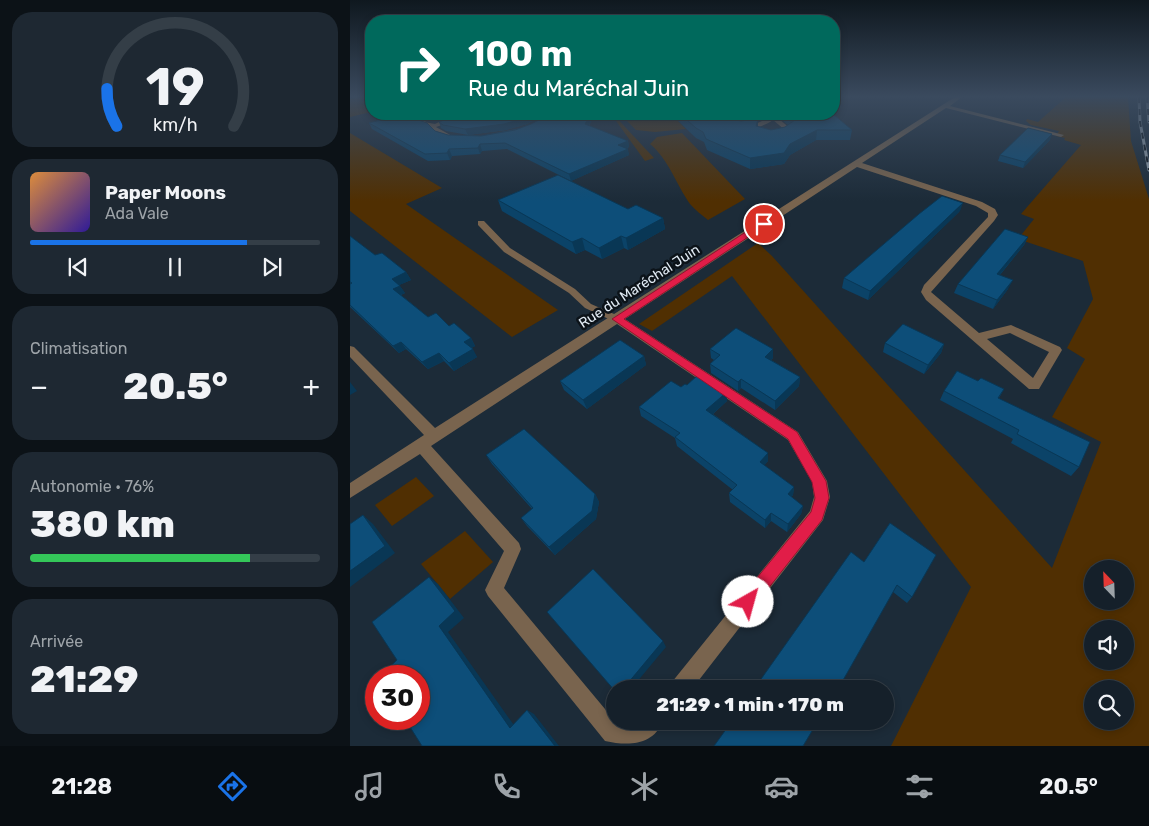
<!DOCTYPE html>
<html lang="fr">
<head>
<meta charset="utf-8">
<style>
	:root { --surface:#15202a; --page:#1e2832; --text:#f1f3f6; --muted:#9da3a8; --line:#343e47; --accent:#1a73e8 }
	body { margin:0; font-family:Rubik,sans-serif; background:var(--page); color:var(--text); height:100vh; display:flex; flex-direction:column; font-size:19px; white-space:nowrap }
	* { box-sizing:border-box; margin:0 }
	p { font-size:16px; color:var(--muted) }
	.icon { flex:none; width:28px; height:28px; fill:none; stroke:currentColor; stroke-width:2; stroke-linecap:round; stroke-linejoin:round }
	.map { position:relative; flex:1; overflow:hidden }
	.details { display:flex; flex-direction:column; gap:12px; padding:12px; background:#0c1217; width:350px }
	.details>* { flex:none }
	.guide { position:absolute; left:15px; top:15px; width:475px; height:105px; border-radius:20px; box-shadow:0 2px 8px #0003,0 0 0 1px var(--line); background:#00695c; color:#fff; overflow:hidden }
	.needle { width:32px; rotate:337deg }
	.tools { position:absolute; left:734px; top:560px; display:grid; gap:10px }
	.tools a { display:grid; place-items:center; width:50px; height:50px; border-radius:50%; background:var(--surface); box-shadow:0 2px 8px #0003,0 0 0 1px var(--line); font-size:25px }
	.speed { position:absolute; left:15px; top:665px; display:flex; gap:10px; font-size:25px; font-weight:700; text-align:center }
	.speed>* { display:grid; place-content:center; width:65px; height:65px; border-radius:50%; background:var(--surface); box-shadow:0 2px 8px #0003,0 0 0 1px var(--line); line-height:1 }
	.speed .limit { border:8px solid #d22; background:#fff; color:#111 }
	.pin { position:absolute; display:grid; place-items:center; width:42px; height:42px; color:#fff; margin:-21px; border:2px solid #fff; border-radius:50%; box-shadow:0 1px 5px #0007 }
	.me { position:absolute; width:55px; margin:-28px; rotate:38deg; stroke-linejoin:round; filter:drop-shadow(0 0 4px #0008) }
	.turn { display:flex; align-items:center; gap:18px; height:105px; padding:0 20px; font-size:22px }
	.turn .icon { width:65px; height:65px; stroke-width:2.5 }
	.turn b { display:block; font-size:35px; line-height:42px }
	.big { font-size:38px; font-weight:800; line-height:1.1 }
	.details .tile { flex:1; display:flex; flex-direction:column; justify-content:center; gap:8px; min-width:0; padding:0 18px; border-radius:20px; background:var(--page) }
	.details .dial { align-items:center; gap:0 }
	.dial svg { height:130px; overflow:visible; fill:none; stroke:var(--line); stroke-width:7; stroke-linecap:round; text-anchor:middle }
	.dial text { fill:var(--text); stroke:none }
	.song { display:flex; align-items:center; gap:15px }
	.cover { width:60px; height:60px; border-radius:8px; background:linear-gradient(135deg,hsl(30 70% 55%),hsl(250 70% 35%)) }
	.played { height:5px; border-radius:2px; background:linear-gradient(90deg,var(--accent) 75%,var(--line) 75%) }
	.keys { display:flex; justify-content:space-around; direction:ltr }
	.heat { display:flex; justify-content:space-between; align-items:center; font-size:28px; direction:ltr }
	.charge { height:8px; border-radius:4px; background:linear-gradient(90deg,#34c759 76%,var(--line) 0) }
	.trip { position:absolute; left:256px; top:680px; width:288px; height:50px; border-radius:25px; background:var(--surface); box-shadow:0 2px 8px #0003,0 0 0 1px var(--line); font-weight:800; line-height:50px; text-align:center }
	.tabs { display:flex; height:80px; justify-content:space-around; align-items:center; background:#080d11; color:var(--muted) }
	.tabs .icon { width:35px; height:35px }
	.tabs .active { color:var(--accent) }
	.tabs b { font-size:22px; color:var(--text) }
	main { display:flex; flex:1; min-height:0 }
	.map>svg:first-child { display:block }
	.green { fill:#502f02; fill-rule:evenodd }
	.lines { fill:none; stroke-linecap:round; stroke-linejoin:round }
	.lane { fill:#79644e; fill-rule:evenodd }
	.street { fill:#79644e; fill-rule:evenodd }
	.rail-casing { stroke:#98a4ae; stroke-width:3 }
	.rail { stroke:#0c1319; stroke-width:2; stroke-dasharray:6; stroke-linecap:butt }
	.wall { fill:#0b4368 }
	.shaded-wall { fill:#093755 }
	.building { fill:#0d4e79; stroke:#093755 }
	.route { fill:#e11d48; stroke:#92132f }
	.labels { text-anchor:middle; stroke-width:5; stroke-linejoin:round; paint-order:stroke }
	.street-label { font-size:14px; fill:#e1ebf4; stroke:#0c1319 }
</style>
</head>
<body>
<main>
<section class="details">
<div class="tile dial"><svg viewBox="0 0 100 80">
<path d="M14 69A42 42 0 1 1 86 69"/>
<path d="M14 69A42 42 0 0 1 8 46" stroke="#1a73e8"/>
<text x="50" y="56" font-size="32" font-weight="700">19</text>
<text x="50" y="72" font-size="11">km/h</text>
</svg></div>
<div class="tile">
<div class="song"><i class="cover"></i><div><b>Paper Moons</b><p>Ada Vale</p></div></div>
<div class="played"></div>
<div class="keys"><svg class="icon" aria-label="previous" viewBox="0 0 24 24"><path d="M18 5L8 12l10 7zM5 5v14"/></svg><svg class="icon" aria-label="pause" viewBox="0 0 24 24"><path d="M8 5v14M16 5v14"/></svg><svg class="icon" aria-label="next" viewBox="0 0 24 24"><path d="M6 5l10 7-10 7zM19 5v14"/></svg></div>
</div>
<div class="tile"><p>Climatisation</p>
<div class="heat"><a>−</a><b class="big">20.5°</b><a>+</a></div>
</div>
<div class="tile"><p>Autonomie · 76%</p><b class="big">380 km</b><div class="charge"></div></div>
<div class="tile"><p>Arrivée</p><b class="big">21:29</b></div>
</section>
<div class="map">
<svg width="799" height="746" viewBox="0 0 799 746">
	<rect width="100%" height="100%" fill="#1c2b38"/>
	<path class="green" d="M11,97H21V112L0,117V99Z
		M716,97H778L781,141L799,199V746H541L621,587L382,276L302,331L289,324L408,243L422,256L702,568L751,442L702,417L735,359L717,348L743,299L733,261L668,239L684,219L671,214L731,145L714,140L715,138L706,136L709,131L681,125L676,121L677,119L688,122ZM742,569H775V601H742ZM742,629H775V661H742ZM742,689H775V721H742Z
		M261,114H263L304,158L295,161Z
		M270,114H321L336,129L305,132L286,130Z
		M0,133L92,188L56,204L208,310L162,337L0,211Z
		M332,133L395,199L358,220C352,215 345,210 340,204C326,184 319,160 300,144L307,137Z
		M66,477L84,496L42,526L25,505Z
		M115,531L143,562L100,599L71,564Z"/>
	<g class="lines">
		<path class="lane" d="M128,221H134L160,248L225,289L241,304L271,317L272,319L271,321H263L235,308L219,293L154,252L128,225Z"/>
		<path class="street" d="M605,97H612L600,106L714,135L711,137L596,108L512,163L632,202L645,209L648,215L644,221L581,292L629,333L661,325L710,347L712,350L689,389H679L576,300L571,292L574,285L638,217V213L626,206L507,167L275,319L448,432L477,481L480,497L473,520L342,689H319L322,682L460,511L464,497L462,482L438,440L267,324L81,446L169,543L171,549L154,588L265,721L268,725L278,728L289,721H313C303,746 278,746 255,741L138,596L135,590L154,551L70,454L0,498V483L74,435L0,357V346L4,347L85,428ZM660,333L699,352L683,378L637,339Z
			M84,114H96L101,118L98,123L86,127L102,136V138L84,132L80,128L67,123L73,117ZM84,118H94L95,119L85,124L74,122Z
			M370,114H376L373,118C385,131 406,126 419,117L417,114H423L442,130L438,134L426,137V135L435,130L423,120C407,131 382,135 367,119Z"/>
		<g class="rail-casing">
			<path id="rail" d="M789,97L790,122L799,170
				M797,97L799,122"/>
		</g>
		<use href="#rail" class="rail"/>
	</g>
	<path class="wall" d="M32,114H78L73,115L67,120L85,131L98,135L131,136L241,114L242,120L239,126L278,141L279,147L277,148L279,155L221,181L157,149L132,151L130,154L102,156L100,160L78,161L22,129L19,123L37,118L33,116Z
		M99,114H197L177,124L156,130L118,135L96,131L91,128L89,122L94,120L100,115Z
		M321,114H371L376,117L375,114H416V116L408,120V126L421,130L435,127L438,125L425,114H483L502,130L500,140H466L440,155L434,164L400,169L357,150L354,142L346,138Z
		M700,140L673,168L648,161L650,155Z
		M148,200L278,209L313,218L315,229L278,250L274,248L252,259L235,250L226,254L152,211Z
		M610,211L518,300L492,288L494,278Z
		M0,236L25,255L56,272L61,280L49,285L55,293L51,295L78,317L99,326L121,338L125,346L121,348L127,357L104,371L94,361L78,369L56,349L49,353L0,307Z
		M678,237L674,245L650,275L658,289L643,309L604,293L608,284Z
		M535,343L594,344L591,353L574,374L533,352Z
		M360,349H423V358L421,360L450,377L449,386L425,410L391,388L388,391L361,373L360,364L364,360L361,358Z
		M294,356L296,365L237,409L214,390L210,381Z
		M628,381L654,389L649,398L729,467L721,476L661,443L663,439L590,400L594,391Z
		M337,385L377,392V401L363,414L418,453V461L414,465L444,487L443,495L441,497L453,506L451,514L437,532L421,521L415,528L380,502L379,493L383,490L327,446L325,438L291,416L289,407L331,387Z
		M136,455L245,494L249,502L246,519L205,555L177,526L171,518L182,509L142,464Z
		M540,523L562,597L557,603L543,592L514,562Z"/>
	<path class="shaded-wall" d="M65,114H78L73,115L66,122L63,118V116Z
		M184,114H197L177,124L156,130L118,135L115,129Z
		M241,114L242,120L236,130L235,124Z
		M395,114H416V116L408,120V129L395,124Z
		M467,130L466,140L440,155L434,164L400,169V158L440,144Z
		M702,134L700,140L673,168L675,162Z
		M278,141L279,147L269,151L268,145Z
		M130,144L132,151L130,154L128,148Z
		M99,149L102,156L100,160L97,153Z
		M278,149L279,155L221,181L219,174Z
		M613,203L610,211L518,300L520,291Z
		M313,218L315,229L278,250L276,238Z
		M271,236L274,248L252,259L249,248Z
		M678,237L674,245L643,283L647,274Z
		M232,238L235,250L226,254L222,242Z
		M56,272L61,280L47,286L42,279Z
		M663,280L658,289L643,309L647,300Z
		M50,286L55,293L48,296L43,289Z
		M121,338L125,346L118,350L114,342Z
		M51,342L56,349L49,353L43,346Z
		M594,344L591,353L574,374L578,365Z
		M123,349L127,357L104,371L99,363Z
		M423,349V358L414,366L415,357Z
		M89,353L94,361L78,369L72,362Z
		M294,356L296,365L237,409L233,400Z
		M450,377L449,386L425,410V401Z
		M391,379V388L388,391V382Z
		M0,382L7,391L0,395Z
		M377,392V401L357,419L356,410Z
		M418,453V461L410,471V462Z
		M444,487L443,495L437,503L438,494Z
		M245,494L249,502L246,519L205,555L199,547Z
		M453,506L451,514L437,532L438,524Z
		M421,513V521L415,528V520Z
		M13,515L23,524L45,553L0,587V571Z
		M79,577L88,584L114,618L98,632L168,731L160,728L89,626Z
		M313,641L316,647L281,689H273Z
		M177,710L184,714L209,746H205Z"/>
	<path class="building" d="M37,114H65L63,116V118L77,123L85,131L98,135L131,136L165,130L181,124L195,117L199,114H241L235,124L278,141L268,145L278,149L219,174L155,143L130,144L128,148L99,149L97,153L75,154L19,123L43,117Z
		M101,114H184L175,118L154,124L115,129L93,125L89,122L94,120Z
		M330,114H371L379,119L391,121L408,119L406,126L421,130L435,127L445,120L437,114H483L502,130H467L440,144L434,153L400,158L356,139L353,132L346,128Z
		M678,128L702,134L675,162L650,155Z
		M208,175L278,209L286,205L313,218L276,238L271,236L249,248L232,238L222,242L148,200Z
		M592,196L613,203L520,291L494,278L569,214Z
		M655,229L678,237L647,274L663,280L647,300L608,284Z
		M0,236L25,255L32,253L56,272L42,279L50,286L43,289L78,317L86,313L99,326L104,323L121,338L114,342L123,349L99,363L89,353L72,362L51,342L43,346L0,305V284L2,283L0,282Z
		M553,324L594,344L578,365L535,343Z
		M386,328L423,349L415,357L450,377L425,401L391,379L388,382L360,364L370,355L360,349Z
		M270,340L294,356L233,400L210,381Z
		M607,371L628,381L631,378L654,389L648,398L740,442L729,467L667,434L669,430L594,391Z
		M349,374L377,392L356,410L418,453L410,462L444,487L438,494L453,506L438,524L421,513L415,520L379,493L387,485L325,437L330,433L289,407L321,381L331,387L335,384L337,385Z
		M174,429L245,494L242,511L199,547L171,518L183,508L136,455Z
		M13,515L35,546L0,571V524Z
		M540,523L586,555L562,597L547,585L488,689H404L501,552L514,562Z
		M243,569L313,641L273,689H265V691L197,612Z
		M79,577L105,611L89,626L160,728L177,710L205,746H72L55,719H69V676H30L47,660L22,622Z
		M382,721H468L453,746H364Z"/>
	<linearGradient id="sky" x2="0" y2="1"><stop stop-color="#0f181f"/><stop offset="0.48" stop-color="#3a4a5e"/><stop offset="1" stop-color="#3a4a5e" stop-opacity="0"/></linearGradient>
	<rect width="799" height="201" fill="url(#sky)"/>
	<path class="route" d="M411,222L418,224L274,319L447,432L476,481L479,498L472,520L403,608L398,610L392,608L389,602L392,596L461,512L465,498L462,482L438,439L262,319Z"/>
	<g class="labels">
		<g class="street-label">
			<text transform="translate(289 286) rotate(-33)" y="5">Rue du Maréchal Juin</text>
		</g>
	</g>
</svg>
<div class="tools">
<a><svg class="needle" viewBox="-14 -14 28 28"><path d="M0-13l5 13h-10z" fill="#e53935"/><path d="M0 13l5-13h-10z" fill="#9da3a8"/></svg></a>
<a><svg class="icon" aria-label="sound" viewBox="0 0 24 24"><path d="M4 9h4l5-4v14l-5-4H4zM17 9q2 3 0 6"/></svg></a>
<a><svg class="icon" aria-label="search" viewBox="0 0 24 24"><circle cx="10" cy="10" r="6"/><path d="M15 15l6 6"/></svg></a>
</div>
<div class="speed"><div class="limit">30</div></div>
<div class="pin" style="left:414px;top:224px;background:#d93025"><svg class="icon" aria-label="arrive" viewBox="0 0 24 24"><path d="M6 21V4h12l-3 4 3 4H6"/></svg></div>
<svg class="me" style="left:398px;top:602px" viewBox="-20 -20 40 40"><circle r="19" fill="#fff"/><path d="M0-13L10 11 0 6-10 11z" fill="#e11d48"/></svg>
<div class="trip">21:29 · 1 min · 170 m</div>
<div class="guide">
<div class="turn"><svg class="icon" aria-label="right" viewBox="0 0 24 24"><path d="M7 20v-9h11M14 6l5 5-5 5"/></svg><div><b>100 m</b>Rue du Maréchal Juin</div></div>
</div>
</div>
</main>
<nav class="tabs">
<b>21:28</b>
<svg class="icon active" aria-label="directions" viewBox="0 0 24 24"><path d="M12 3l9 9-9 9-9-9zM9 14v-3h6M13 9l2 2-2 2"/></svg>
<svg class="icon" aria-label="music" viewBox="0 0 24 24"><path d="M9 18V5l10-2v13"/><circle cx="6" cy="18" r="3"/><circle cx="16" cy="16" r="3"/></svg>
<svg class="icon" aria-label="phone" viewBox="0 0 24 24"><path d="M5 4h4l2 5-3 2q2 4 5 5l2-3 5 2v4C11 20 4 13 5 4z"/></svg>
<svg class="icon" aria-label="climate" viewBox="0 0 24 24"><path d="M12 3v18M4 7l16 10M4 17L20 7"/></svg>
<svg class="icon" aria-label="car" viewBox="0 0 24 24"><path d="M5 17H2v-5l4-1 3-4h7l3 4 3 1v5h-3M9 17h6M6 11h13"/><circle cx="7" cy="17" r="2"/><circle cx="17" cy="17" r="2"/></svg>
<svg class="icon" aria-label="filters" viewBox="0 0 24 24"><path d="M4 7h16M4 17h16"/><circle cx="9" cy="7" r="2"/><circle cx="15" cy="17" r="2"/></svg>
<b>20.5°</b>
</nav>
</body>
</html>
